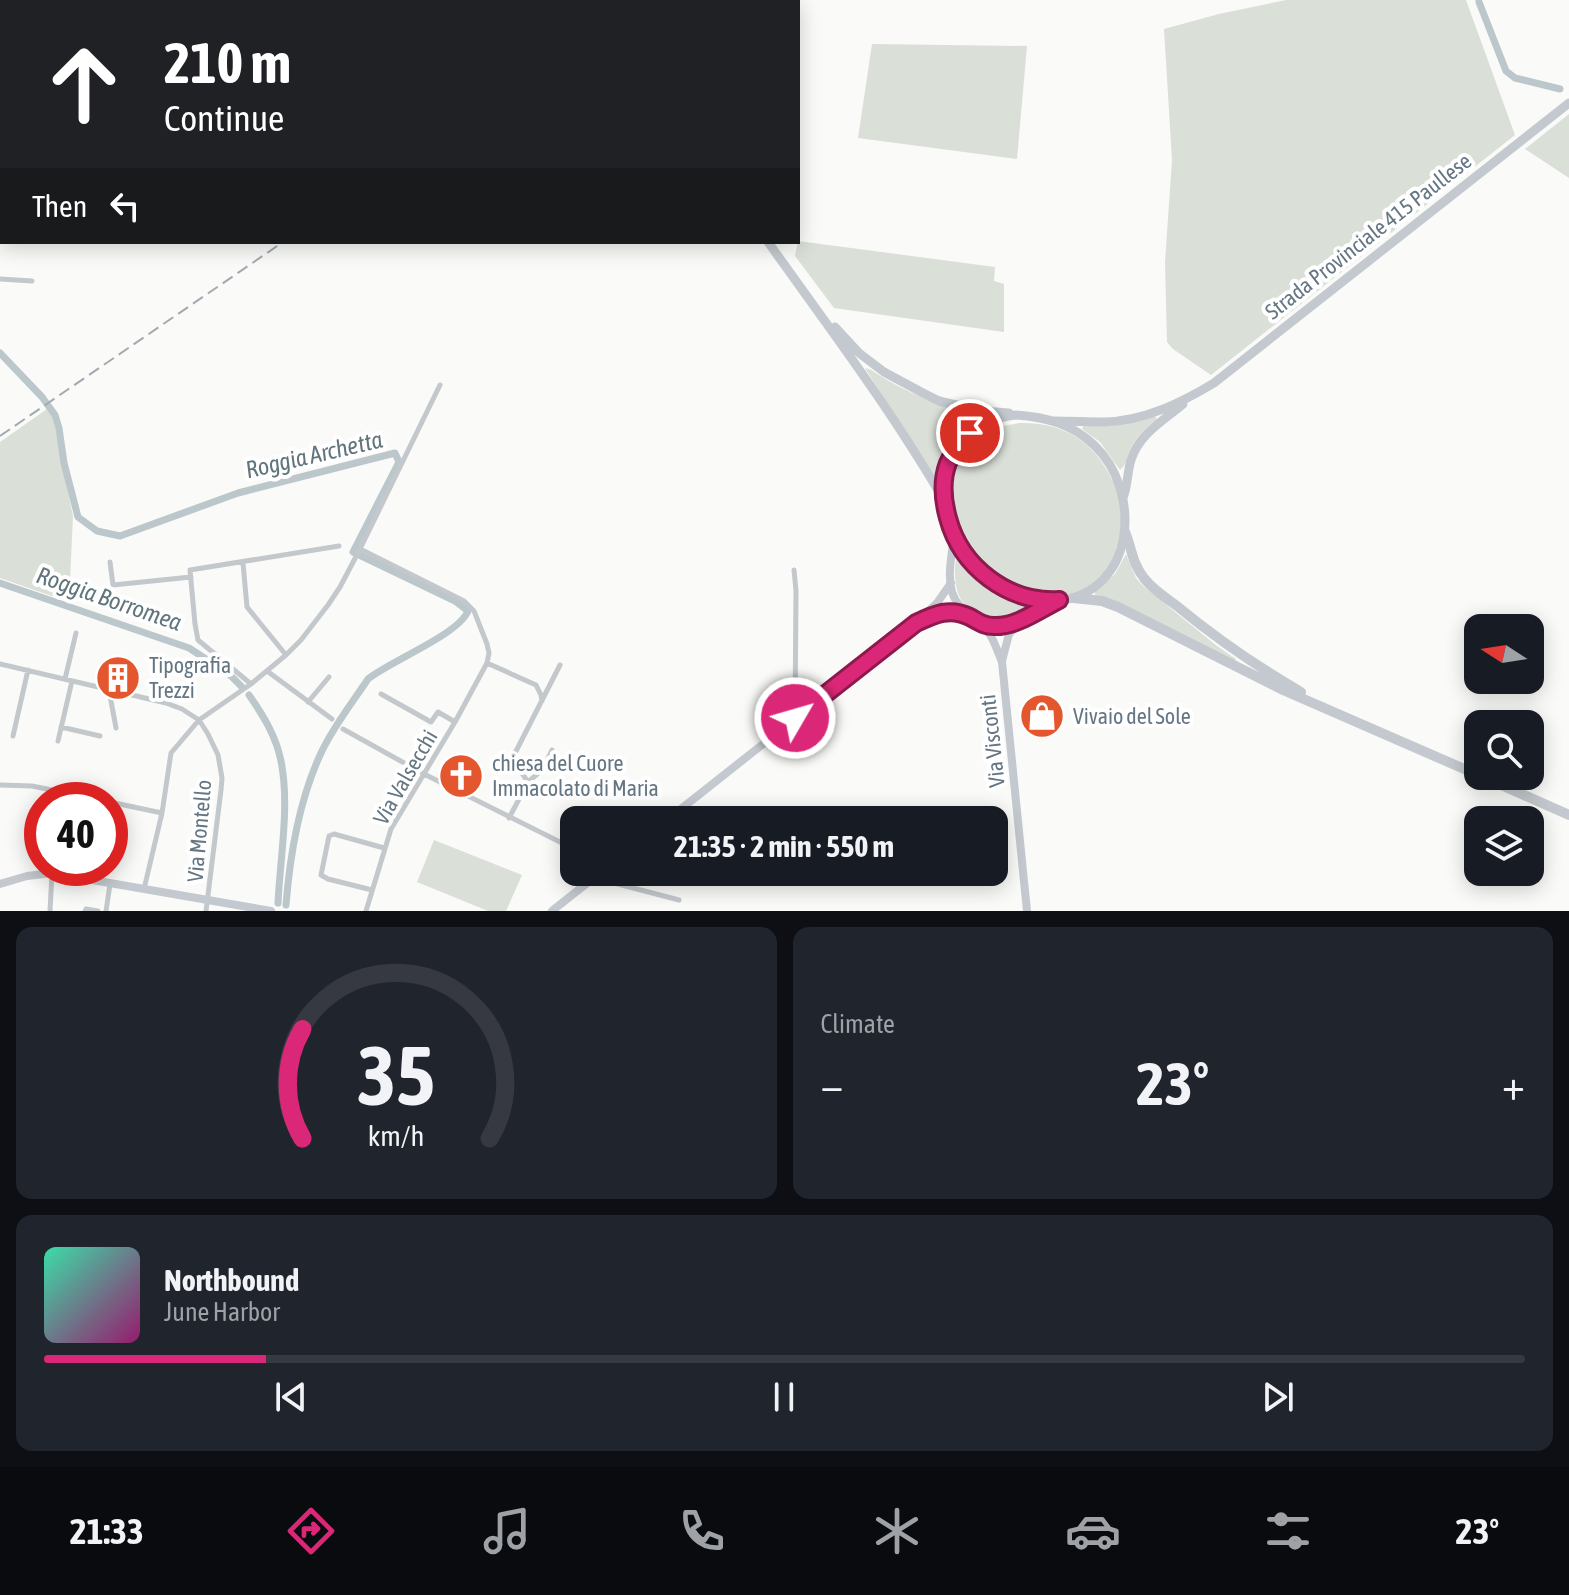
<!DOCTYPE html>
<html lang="en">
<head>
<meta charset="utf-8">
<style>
	:root { --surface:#171b24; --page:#20242c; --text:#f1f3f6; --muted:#9ea1a6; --line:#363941; --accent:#db2777 }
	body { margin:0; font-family:"Asap Condensed",sans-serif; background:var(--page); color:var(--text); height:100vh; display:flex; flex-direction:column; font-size:30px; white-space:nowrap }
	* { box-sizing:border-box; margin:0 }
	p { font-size:26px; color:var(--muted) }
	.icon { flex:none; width:44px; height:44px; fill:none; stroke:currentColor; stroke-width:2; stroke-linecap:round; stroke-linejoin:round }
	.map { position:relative; height:911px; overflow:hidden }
	.details { display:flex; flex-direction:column; gap:16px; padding:16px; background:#0d0f14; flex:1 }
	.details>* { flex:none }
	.top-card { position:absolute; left:0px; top:0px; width:800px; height:244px; box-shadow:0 4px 20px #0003; background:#202124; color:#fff; overflow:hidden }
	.needle { width:52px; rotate:282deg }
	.buttons { position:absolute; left:1464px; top:614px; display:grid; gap:16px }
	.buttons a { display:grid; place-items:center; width:80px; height:80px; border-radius:16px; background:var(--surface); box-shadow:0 4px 20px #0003; font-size:40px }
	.speed { position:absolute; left:24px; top:782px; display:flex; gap:16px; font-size:40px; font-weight:700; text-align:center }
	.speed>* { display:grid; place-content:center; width:104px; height:104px; border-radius:50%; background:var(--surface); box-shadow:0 4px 20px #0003; line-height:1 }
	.speed .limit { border:12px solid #d22; background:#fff; color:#111 }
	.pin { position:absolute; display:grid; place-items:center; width:68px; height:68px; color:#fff; margin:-34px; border:4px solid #fff; border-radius:50%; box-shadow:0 2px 8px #0007 }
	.me { position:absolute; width:88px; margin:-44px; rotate:52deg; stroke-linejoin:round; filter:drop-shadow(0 0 6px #0008) }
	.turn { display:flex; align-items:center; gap:28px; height:168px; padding:0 32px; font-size:36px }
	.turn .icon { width:104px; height:104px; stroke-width:2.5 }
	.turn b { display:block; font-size:56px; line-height:68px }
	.then { display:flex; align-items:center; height:76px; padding:0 32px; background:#0003; gap:16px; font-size:30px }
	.big { font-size:60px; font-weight:700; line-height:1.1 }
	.details .widget { flex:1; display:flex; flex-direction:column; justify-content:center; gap:12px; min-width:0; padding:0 28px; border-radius:16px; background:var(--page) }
	.details .dial { align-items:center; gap:0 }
	.dial svg { height:208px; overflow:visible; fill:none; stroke:var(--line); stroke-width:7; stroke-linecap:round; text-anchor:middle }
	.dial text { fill:var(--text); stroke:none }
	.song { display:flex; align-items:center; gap:24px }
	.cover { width:96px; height:96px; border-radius:12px; background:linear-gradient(135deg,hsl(160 70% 55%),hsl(320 70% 35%)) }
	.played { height:8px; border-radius:4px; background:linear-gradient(90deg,var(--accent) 15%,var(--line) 15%) }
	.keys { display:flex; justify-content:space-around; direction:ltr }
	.heat { display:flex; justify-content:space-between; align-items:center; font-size:44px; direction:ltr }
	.details .tiles { flex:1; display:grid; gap:16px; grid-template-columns:1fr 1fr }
	.widget:last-child { grid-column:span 2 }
	.trip { position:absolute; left:560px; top:806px; width:448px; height:80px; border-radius:16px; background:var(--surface); box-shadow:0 4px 20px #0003; font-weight:700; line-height:80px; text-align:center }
	.tabs { display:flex; height:128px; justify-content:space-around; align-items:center; background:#090b0e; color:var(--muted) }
	.tabs .icon { width:56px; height:56px }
	.tabs .current { color:var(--accent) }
	.tabs b { font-size:36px; color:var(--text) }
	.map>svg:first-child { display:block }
	.green { fill:#dadfd7 }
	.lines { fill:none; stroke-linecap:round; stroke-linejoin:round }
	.canal { stroke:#bbc7cb; stroke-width:7 }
	.street { stroke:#c3c8cc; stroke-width:5 }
	.secondary { stroke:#c3c9ce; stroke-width:8 }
	.primary { stroke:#c3c9ce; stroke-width:9 }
	.highway { stroke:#c3c9ce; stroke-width:10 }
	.rail { stroke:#a2aab0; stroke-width:2; stroke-dasharray:12 6; stroke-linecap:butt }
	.route-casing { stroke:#8e194d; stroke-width:20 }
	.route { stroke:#db2777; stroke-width:14 }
	.labels { text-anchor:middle; stroke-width:8; stroke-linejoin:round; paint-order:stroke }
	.street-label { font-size:22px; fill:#657683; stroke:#fff }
	.poi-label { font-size:22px; fill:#657683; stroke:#fff; text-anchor:start }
	.water-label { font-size:24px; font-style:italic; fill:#60757c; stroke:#fff }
</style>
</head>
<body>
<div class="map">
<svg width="1569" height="911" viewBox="0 0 1569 911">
	<rect width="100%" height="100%" fill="#fafaf8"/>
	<path class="green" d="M1286,0H1466L1515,135L1211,375L1173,349L1167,342L1165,262L1172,160L1164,29L1219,14Z
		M872,44L1027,46L1017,159L858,138Z
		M1569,114V178L1525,149Z
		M798,241L995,267L994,281L1004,284V332L834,308L795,256Z
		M865,368L871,370C906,393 942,408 984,414L983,418C958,432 947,452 939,478L935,479Z
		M47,409L52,415L57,431L62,462L73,516L69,602L0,578V442Z
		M1155,416L1157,419C1145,428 1135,438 1129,452C1126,460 1127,464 1120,470L1100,442L1082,429L1084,425C1108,425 1131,425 1155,416Z
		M1019,423C1060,422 1090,438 1109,474C1122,499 1127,509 1119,537C1115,553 1112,563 1101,575C1089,590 1072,596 1053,595C1032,595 1013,589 995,578C985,572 977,561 971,551C949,521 940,481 967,451C974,443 981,435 990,431C999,426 1010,425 1019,423Z
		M1126,554L1136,578L1143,586L1217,646L1236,659L1235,661L1095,596V592L1115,574Z
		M957,555C968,561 975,575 986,583C999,593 1014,598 1029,603V608C1022,613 1015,619 1008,621C999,624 991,623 983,619C957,609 951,580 957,555Z
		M434,840L522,875L506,911H488L417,882Z"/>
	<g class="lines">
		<path class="canal" d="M1479,2L1506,71L1515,78L1560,89
			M0,353L42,397L55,415L59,428L64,463L78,517L97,531L120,536L238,493L395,453L399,462L353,552L455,601L468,611C458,635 390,661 368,679C352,703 333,727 321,753C299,800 290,854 286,905
			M0,583L189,648L229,674L242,687
			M249,695C263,715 276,736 281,761C290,805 280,859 278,903"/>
		<path class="street" d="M38,0V2
			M0,10H2
			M0,189H2
			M0,223L2,224
			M0,279L32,281
			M360,549L464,601L474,611L487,644L489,653L487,663L455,722L391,829L366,911
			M110,562L113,585L191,577
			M243,563L247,607L286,655
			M794,570L796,591L795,717
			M487,663L536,685L541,695L542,701
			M0,664L166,703L182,709L199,720L208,734L218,755L222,778L221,790L206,911
			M267,671L332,719
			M65,679L76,633
			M251,684L198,640L195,624L190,570L339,546
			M109,690L116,728
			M381,694L431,722L438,712L455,722
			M308,702L329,677
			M61,727L100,736
			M343,729L424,774L574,849
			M13,736L28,670
			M58,741L72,681
			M528,782L512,759L560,665
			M0,785L32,786L101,800
			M110,802L162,813
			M509,818L528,782L542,770L552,750
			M595,878L679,900
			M144,889L162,813L171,753L199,720L251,684L286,655L301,640L328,605L340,587L360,549L440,385
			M372,890L328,879L321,875L329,836L334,834L384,848
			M50,911L52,873
			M85,911L86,909L98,911
			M106,911L110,884"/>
		<path class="secondary" d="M954,536C952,554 947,575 952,592C958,610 969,613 981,624C992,633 997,650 1002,662L1027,911
			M924,619C937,613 949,609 964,615
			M982,624L1005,626L1059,600
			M1002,661L1009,634L1018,624
			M667,820L916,623L937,603L951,583
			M0,884L27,876L52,873L271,911
			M552,911L601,872"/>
		<path class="primary" d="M595,0L596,2
			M768,242C828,326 890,408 942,497
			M835,327L859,353L884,372L923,393L939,401L982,411L1009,413
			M1016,415C1046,417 1072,424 1094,445C1143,491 1136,593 1057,601C983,608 904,501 963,440C978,425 995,417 1016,415Z
			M1054,421C1071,421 1088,422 1104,422C1144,421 1181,403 1214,383L1569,103
			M1123,498C1128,485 1127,473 1131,460C1139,434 1163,421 1183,404"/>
		<path class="highway" d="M1125,532C1132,549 1132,563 1144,578C1152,589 1166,598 1177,606C1217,639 1256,666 1301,692
			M1073,598L1102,601L1118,607L1283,690L1478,775
			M1481,776L1569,815"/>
		<path class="rail" d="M631,2L634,0
			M0,436L283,242"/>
	</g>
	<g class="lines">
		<g class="route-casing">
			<path id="route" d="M795,718L916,623C935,614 950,607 970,617C979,622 984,626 994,626C1016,627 1039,610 1059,600C1008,603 961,567 948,518C943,500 941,481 948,463C953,451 961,442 970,433"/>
		</g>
		<use href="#route" class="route"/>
	</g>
	<defs>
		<g id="building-disc" transform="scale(2.3)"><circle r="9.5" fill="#e4572e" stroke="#fff"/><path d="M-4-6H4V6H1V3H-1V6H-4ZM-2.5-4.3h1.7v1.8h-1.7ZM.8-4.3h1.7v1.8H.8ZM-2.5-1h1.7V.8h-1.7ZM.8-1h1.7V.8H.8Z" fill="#fff"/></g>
		<g id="shop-disc" transform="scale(2.3)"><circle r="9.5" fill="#e4572e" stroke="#fff"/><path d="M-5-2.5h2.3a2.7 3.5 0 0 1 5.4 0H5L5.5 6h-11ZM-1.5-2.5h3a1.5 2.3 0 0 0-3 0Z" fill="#fff"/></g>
		<g id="church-disc" transform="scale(2.3)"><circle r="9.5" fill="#e4572e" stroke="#fff"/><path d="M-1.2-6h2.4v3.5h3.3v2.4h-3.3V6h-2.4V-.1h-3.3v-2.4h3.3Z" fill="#fff"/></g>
	</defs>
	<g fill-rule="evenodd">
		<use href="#building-disc" x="118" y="678"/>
		<use href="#shop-disc" x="1042" y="716"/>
		<use href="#church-disc" x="461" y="776"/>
	</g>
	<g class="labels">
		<g class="street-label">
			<text transform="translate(1368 236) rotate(-38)" y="8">Strada Provinciale 415 Paullese</text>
			<text transform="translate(992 741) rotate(-96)" y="8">Via Visconti</text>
			<text transform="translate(405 777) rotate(-60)" y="8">Via Valsecchi</text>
			<text transform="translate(199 831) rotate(-85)" y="8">Via Montello</text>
		</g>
		<g class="poi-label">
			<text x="149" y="673">Tipografia<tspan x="149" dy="25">Trezzi</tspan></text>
			<text x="1073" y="724">Vivaio del Sole</text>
			<text x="492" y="771">chiesa del Cuore<tspan x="492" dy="25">Immacolato di Maria</tspan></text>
		</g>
		<g class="water-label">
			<text transform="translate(314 455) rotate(-13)" y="8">Roggia Archetta</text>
			<text transform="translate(109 599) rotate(19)" y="8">Roggia Borromea</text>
		</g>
	</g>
</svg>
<div class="buttons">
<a><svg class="needle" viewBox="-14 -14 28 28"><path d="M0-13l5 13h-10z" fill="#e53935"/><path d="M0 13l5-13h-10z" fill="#9ea1a6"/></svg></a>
<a><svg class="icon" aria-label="search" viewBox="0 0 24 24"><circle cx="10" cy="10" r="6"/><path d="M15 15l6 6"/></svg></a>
<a><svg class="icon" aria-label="layers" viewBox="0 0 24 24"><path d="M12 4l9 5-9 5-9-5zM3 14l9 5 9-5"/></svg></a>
</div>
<div class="speed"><div class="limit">40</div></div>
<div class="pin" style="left:970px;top:433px;background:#d93025"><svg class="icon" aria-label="arrive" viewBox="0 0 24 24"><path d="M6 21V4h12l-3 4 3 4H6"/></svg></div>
<svg class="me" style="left:795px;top:718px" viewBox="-20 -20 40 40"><circle r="17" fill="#db2777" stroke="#fff" stroke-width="3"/><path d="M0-11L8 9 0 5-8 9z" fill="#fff"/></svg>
<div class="trip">21:35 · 2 min · 550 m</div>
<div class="top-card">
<div class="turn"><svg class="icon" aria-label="ahead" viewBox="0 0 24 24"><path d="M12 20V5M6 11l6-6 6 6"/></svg><div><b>210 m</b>Continue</div></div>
<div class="then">Then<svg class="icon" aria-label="left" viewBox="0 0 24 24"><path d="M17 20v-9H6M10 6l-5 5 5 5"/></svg></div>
</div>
</div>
<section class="details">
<div class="tiles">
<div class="widget dial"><svg viewBox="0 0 100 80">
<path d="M14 69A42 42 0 1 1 86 69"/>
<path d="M14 69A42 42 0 0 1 14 27" stroke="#db2777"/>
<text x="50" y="56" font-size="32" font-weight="700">35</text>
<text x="50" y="72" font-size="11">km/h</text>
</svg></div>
<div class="widget"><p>Climate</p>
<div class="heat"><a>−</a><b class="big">23°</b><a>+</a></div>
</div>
<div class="widget">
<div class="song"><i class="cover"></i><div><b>Northbound</b><p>June Harbor</p></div></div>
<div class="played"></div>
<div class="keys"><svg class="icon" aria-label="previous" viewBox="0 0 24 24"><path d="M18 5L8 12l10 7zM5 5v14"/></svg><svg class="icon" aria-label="pause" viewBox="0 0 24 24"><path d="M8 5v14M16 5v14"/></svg><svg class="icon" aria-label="next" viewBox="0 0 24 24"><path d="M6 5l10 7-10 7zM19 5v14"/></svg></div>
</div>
</div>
</section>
<nav class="tabs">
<b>21:33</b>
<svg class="icon current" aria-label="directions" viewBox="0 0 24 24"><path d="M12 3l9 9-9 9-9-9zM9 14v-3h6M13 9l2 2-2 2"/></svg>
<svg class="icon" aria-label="music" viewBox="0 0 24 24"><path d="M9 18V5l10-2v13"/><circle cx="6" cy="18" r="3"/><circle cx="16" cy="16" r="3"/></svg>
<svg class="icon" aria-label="phone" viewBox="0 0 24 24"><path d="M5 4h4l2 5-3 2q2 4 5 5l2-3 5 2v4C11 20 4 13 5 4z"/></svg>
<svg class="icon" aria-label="climate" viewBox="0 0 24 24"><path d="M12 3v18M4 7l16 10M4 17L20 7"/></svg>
<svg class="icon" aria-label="car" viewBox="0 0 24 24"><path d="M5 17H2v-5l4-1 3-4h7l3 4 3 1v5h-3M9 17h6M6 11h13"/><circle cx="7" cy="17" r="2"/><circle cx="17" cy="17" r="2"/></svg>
<svg class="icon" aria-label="filters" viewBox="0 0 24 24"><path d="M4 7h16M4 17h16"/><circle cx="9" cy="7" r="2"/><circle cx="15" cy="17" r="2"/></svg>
<b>23°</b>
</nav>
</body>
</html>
